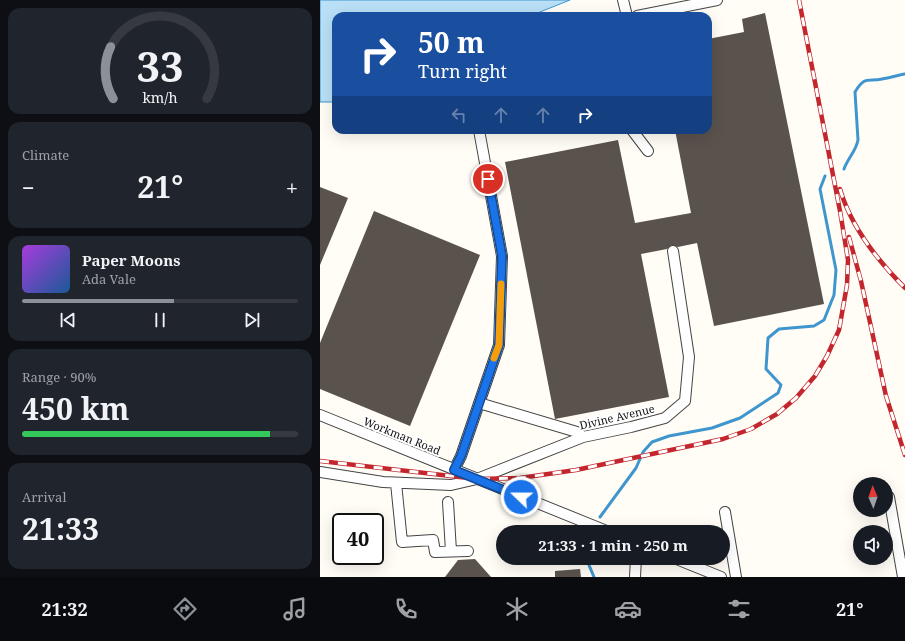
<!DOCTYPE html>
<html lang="en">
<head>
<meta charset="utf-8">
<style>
	:root { --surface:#171b24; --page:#20242c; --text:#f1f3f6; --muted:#9ea1a6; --line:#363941; --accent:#8c9099 }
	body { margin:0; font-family:"Noto Serif",serif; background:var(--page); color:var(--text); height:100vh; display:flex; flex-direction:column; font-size:15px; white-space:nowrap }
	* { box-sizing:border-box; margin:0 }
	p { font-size:13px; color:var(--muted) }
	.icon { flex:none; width:22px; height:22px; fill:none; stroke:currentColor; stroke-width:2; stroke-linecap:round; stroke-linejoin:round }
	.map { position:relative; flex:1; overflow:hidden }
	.sheet { display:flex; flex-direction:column; gap:8px; padding:8px; background:#0d0f14; width:320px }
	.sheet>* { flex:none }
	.top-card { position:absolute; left:12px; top:12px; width:380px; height:122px; border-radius:12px; box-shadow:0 4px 16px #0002; background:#1a4fa0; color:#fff; overflow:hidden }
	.needle { width:26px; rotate:358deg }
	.buttons { position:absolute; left:533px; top:477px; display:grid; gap:8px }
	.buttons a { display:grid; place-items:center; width:40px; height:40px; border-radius:50%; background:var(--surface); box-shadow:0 4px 16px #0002; font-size:20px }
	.speed { position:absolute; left:12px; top:513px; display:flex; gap:8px; font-size:20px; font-weight:700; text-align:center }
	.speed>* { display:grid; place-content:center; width:52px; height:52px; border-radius:50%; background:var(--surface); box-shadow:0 4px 16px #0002; line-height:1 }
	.speed .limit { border:2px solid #111; border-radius:6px; background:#fff; color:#111 }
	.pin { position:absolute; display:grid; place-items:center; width:34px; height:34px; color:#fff; margin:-17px; border:2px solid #fff; border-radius:50%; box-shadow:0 1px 4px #0007 }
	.me { position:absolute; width:44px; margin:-22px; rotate:292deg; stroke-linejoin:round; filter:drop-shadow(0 0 3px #0008) }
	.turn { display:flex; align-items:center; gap:14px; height:84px; padding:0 20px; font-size:18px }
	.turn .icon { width:52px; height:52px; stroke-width:2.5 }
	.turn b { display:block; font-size:28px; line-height:34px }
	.lanes { display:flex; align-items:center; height:38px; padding:0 20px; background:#0003; justify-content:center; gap:20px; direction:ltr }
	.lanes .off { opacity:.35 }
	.big { font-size:30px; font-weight:700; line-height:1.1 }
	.sheet .card { flex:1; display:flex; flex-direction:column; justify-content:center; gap:6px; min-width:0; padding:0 14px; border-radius:12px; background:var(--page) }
	.sheet .dial { align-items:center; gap:0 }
	.dial svg { height:104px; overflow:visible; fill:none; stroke:var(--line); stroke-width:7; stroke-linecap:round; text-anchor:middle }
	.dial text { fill:var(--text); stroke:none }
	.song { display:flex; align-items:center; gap:12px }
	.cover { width:48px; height:48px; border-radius:6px; background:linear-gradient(135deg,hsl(280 70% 55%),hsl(210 70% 35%)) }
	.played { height:4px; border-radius:2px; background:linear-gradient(90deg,var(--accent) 55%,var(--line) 55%) }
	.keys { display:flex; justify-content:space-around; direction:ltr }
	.heat { display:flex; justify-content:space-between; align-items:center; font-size:22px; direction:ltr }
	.charge { height:6px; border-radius:3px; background:linear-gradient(90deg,#34c759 90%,var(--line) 0) }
	.trip { position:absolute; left:176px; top:525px; width:234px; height:40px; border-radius:20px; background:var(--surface); box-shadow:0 4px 16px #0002; font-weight:700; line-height:40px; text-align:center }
	.menu { display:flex; height:64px; justify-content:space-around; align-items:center; background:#090b0e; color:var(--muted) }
	.menu .icon { width:28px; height:28px }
	.menu .on { color:var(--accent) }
	.menu b { font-size:18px; color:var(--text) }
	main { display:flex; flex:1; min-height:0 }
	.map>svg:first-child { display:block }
	.water { fill:#b9e0f7; stroke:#3f96cf }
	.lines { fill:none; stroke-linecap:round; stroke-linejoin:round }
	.stream { stroke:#3f96cf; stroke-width:3 }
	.building { fill:#5a524d }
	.minor-casing { stroke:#444; stroke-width:12 }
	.minor { stroke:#fff; stroke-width:10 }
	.rail-casing { stroke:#c4262e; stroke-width:4.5 }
	.rail { stroke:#fff; stroke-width:3; stroke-dasharray:9; stroke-linecap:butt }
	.route-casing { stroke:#114b97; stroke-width:10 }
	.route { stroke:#1a73e8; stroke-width:7 }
	.slow { stroke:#f59e0b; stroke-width:7 }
	.labels { text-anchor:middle; stroke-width:4; stroke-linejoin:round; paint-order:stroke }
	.street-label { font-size:11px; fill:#111; stroke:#fff }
</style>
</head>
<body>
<main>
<section class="sheet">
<div class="card dial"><svg viewBox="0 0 100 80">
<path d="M14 69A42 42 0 1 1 86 69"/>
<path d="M14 69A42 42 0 0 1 12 29" stroke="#8c9099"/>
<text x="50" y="56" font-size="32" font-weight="700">33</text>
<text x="50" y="72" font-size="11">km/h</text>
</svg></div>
<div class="card"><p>Climate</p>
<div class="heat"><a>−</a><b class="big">21°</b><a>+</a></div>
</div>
<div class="card">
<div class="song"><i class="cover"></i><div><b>Paper Moons</b><p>Ada Vale</p></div></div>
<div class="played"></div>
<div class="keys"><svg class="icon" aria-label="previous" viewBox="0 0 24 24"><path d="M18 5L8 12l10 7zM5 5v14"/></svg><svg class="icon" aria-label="pause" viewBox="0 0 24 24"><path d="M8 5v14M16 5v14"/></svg><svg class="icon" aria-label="next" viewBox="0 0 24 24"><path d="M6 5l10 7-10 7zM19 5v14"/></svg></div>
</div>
<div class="card"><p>Range · 90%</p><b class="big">450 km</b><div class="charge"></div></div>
<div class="card"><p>Arrival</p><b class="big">21:33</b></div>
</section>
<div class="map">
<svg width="585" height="577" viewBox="0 0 585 577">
	<rect width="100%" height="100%" fill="#fffdf5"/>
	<path class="water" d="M0,0H250L210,16H16V102H0Z"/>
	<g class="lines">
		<path class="stream" d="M524,169C528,158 536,151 538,140L535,92C545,75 548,82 562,79C570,78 578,75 585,74
			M280,517L316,468L323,452L332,442L349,436L392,428L420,418L458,393L461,385L446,369L448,338L459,329L494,326L504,320L514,295L516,270L500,189L505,176
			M266,558L274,577"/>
	</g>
	<path class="building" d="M445,13L504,304L394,326L377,243L358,247L352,245L347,249L321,254L349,397L235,419L185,162L298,140L315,223L371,213L355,130H388V39L424,32L422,19Z
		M0,187L28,198L0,265Z
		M54,211L160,255L90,426L0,389V343Z
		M155,559L171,577H125L138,560Z
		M260,569L261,577H235V571Z"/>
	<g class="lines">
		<g class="minor-casing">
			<path id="minor" d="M303,0L307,16
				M317,16L397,0
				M312,130L328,151
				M159,403L257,432L263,437
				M0,415L289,532
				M134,470L141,456L179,345L182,256L159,130
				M0,472L63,482L131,485L157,479L263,437L311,427L345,418L365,401L369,357L353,251
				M76,483L82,542L113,540L115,552L148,551
				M569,497L583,577
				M128,502L131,551
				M405,512L416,577
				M354,558L401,577
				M315,577L316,558"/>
		</g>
		<use href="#minor" class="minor"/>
		<g class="rail-casing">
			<path id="rail" d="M520,189C531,227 558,261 585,288
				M529,237L541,281L566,396L585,455
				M0,461L157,479L200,478L256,470L403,439L431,429L457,414L476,398L495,376L507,356L519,330L527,285L528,260L520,211L479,0"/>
		</g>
		<use href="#rail" class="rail"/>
	</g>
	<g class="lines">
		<g class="route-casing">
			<path id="route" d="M168,179L182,256L179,345L141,456L134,470L201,497"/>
		</g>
		<use href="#route" class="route"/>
		<path class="slow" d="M174,358L179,345L181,284"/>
	</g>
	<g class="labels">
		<g class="street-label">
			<text transform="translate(297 417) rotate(-13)" y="4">Divine Avenue</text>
			<text transform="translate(82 436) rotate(22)" y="4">Workman Road</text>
		</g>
	</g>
</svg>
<div class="buttons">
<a><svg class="needle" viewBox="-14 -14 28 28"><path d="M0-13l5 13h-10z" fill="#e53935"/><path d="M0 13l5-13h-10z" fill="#9ea1a6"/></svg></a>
<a><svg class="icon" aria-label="sound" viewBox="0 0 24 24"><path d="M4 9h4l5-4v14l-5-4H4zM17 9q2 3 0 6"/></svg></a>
</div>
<div class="speed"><div class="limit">40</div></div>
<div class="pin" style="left:168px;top:179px;background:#d93025"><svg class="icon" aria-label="arrive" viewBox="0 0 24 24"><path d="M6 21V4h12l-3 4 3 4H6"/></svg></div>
<svg class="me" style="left:201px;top:497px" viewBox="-20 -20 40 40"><circle r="17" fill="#1a73e8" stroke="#fff" stroke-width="3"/><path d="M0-11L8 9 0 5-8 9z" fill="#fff"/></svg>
<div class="trip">21:33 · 1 min · 250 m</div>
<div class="top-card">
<div class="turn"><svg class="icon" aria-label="right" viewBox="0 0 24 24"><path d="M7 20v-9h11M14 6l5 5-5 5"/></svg><div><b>50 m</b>Turn right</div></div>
<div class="lanes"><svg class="icon off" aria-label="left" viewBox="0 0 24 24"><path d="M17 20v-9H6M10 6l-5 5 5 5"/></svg><svg class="icon off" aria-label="ahead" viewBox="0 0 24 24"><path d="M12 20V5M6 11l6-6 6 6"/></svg><svg class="icon off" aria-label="ahead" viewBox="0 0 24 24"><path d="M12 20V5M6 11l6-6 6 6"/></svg><svg class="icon" aria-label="right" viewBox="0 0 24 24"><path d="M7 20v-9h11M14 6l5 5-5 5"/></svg></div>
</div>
</div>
</main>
<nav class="menu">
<b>21:32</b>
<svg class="icon on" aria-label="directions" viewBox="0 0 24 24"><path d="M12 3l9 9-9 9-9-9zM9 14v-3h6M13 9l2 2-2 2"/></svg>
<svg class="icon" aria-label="music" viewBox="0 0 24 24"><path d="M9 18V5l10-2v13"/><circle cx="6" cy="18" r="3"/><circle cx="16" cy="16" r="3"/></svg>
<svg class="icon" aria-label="phone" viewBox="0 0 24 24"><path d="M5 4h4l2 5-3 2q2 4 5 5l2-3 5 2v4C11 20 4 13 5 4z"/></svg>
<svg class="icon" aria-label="climate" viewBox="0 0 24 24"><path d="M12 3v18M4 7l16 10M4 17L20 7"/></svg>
<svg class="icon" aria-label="car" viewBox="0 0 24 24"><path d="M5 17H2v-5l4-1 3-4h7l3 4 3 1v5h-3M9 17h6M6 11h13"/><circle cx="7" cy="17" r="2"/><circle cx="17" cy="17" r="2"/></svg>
<svg class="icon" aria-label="filters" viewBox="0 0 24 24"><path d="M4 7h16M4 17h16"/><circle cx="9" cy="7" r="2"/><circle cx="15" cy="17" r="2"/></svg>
<b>21°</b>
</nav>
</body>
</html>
